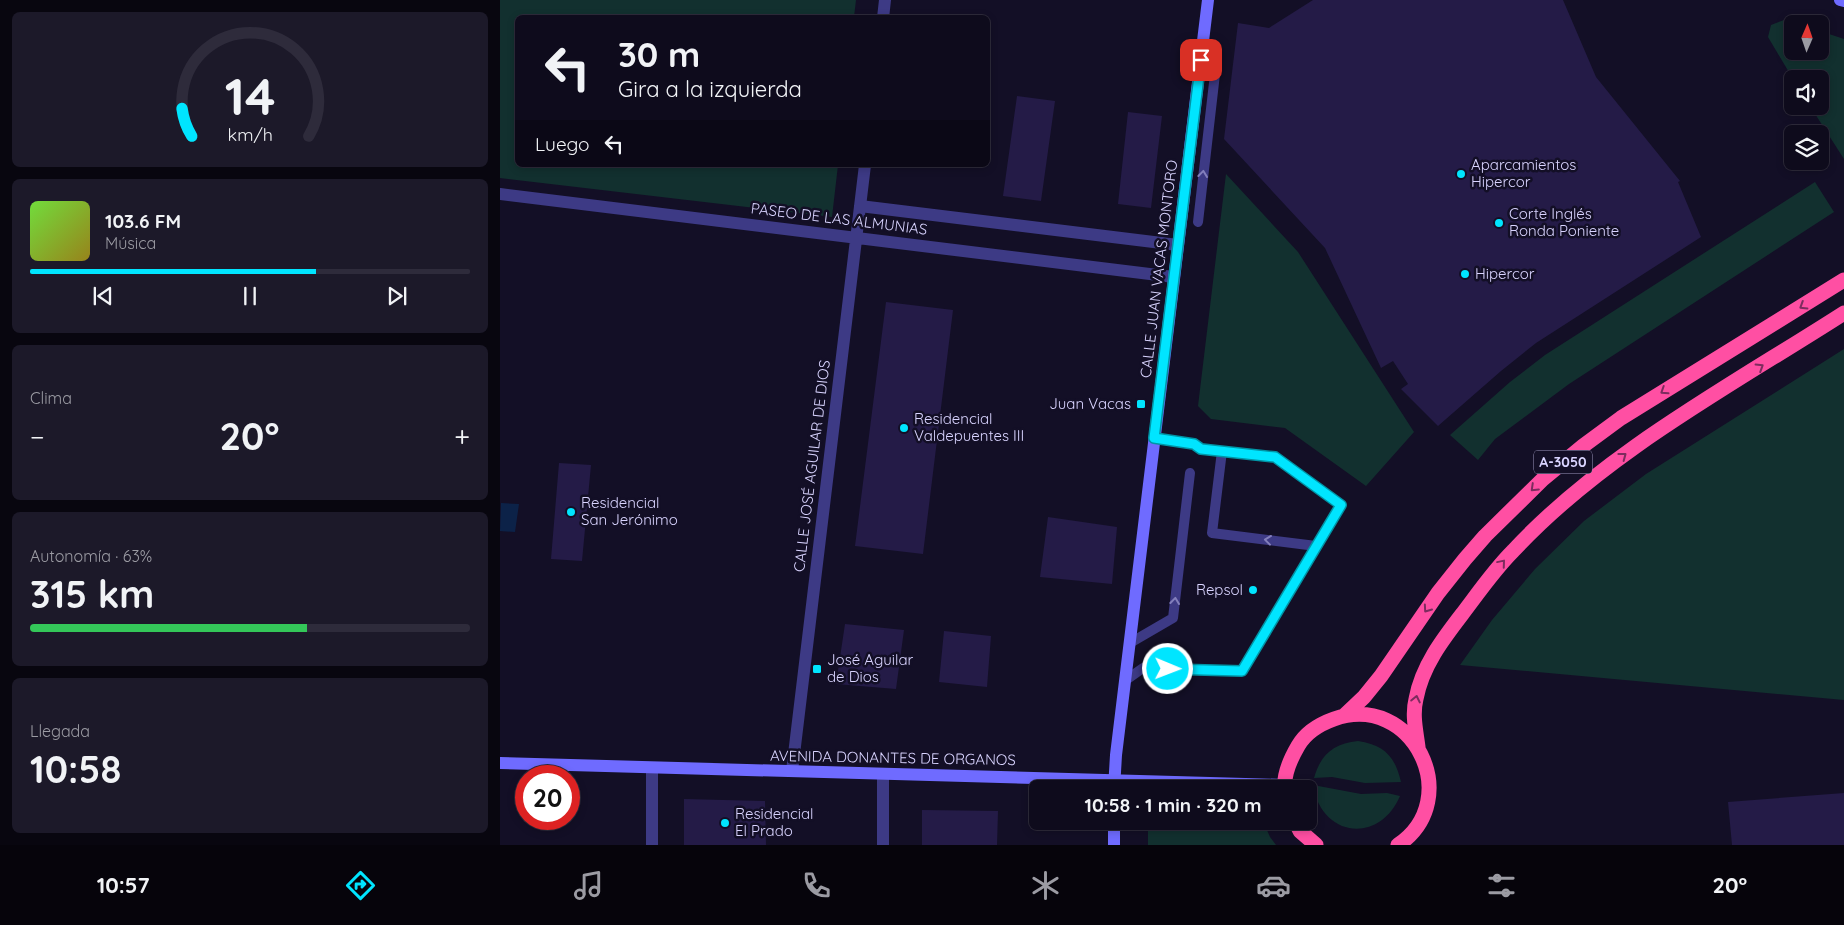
<!DOCTYPE html>
<html lang="es">
<head>
<meta charset="utf-8">
<style>
	:root { --surface:#0e0b1c; --page:#1c1929; --text:#f1f3f6; --muted:#9b9ba3; --line:#2e2b3b; --accent:#00e5ff }
	body { margin:0; font-family:Quicksand,sans-serif; background:var(--page); color:var(--text); height:100vh; display:flex; flex-direction:column; font-size:19px; white-space:nowrap }
	* { box-sizing:border-box; margin:0 }
	p { font-size:16px; color:var(--muted) }
	.icon { flex:none; width:28px; height:28px; fill:none; stroke:currentColor; stroke-width:2; stroke-linecap:round; stroke-linejoin:round }
	.map { position:relative; flex:1; overflow:hidden }
	.details { display:flex; flex-direction:column; gap:12px; padding:12px; background:#08060f; width:500px }
	.details>* { flex:none }
	.top-card { position:absolute; left:15px; top:15px; width:475px; height:152px; border-radius:8px; box-shadow:0 2px 8px #0003,0 0 0 1px var(--line); background:#0e0b1c; color:var(--text); overflow:hidden }
	.needle { width:32px; rotate:2deg }
	.controls { position:absolute; left:1284px; top:15px; display:grid; gap:10px }
	.controls a { display:grid; place-items:center; width:45px; height:45px; border-radius:8px; background:var(--surface); box-shadow:0 2px 8px #0003,0 0 0 1px var(--line); font-size:25px }
	.speed { position:absolute; left:15px; top:765px; display:flex; gap:10px; font-size:25px; font-weight:700; text-align:center }
	.speed>* { display:grid; place-content:center; width:65px; height:65px; border-radius:50%; background:var(--surface); box-shadow:0 2px 8px #0003,0 0 0 1px var(--line); line-height:1 }
	.speed .limit { border:8px solid #d22; background:#fff; color:#111 }
	.pin { position:absolute; display:grid; place-items:center; width:42px; height:42px; color:#fff; margin:-21px; border-radius:10px; box-shadow:0 2px 8px #0006 }
	.me { position:absolute; width:55px; margin:-28px; rotate:91deg; stroke-linejoin:round; filter:drop-shadow(0 0 4px #0008) }
	.turn { display:flex; align-items:center; gap:18px; height:105px; padding:0 20px; font-size:22px }
	.turn .icon { width:65px; height:65px; stroke-width:2.5 }
	.turn b { display:block; font-size:35px; line-height:42px }
	.then { display:flex; align-items:center; height:48px; padding:0 20px; background:#0003; gap:10px; font-size:19px }
	.big { font-size:38px; font-weight:700; line-height:1.1 }
	.details .card { flex:1; display:flex; flex-direction:column; justify-content:center; gap:8px; min-width:0; padding:0 18px; border-radius:8px; background:var(--page) }
	.details .dial { align-items:center; gap:0 }
	.dial svg { height:130px; overflow:visible; fill:none; stroke:var(--line); stroke-width:7; stroke-linecap:round; text-anchor:middle }
	.dial text { fill:var(--text); stroke:none }
	.song { display:flex; align-items:center; gap:15px }
	.cover { width:60px; height:60px; border-radius:8px; background:linear-gradient(135deg,hsl(100 70% 55%),hsl(50 70% 35%)) }
	.played { height:5px; border-radius:2px; background:linear-gradient(90deg,var(--accent) 65%,var(--line) 65%) }
	.keys { display:flex; justify-content:space-around; direction:ltr }
	.heat { display:flex; justify-content:space-between; align-items:center; font-size:28px; direction:ltr }
	.charge { height:8px; border-radius:4px; background:linear-gradient(90deg,#34c759 63%,var(--line) 0) }
	.trip { position:absolute; left:529px; top:780px; width:288px; height:50px; border-radius:8px; background:var(--surface); box-shadow:0 2px 8px #0003,0 0 0 1px var(--line); font-weight:700; line-height:50px; text-align:center }
	.tabs { display:flex; height:80px; justify-content:space-around; align-items:center; background:#06040b; color:var(--muted) }
	.tabs .icon { width:35px; height:35px }
	.tabs .current { color:var(--accent) }
	.tabs b { font-size:22px; color:var(--text) }
	main { display:flex; flex:1; min-height:0 }
	.map>svg:first-child { display:block }
	.green { fill:#12302f }
	.water { fill:#0c2248 }
	.building { fill:#241b47 }
	.lines { fill:none; stroke-linecap:round; stroke-linejoin:round }
	.lane { stroke:#3d3a85; stroke-width:10 }
	.street { stroke:#3d3a85; stroke-width:12 }
	.secondary { stroke:#6f6bff; stroke-width:12 }
	.highway { stroke:#ff4fa3; stroke-width:15 }
	.oneway { stroke:#837fbc }
	.oneway2 { stroke:#7d2c5e }
	.route-casing { stroke:#0095a6; stroke-width:12 }
	.route { stroke:#00e5ff; stroke-width:9 }
	.poi-dot { fill:#00e5ff; stroke:#130f26; stroke-width:2 }
	.labels { text-anchor:middle; stroke-width:5; stroke-linejoin:round; paint-order:stroke }
	.shield { fill:#130f26; stroke:#9e99be; stroke-width:1 }
	.shield-label { font-size:14px; font-weight:bold; fill:#d9d4ff }
	.poi-label { font-size:15px; fill:#d9d4ff; stroke:#130f26; text-anchor:start }
	.street-label { font-size:15px; fill:#d9d4ff; stroke:#130f26 }
</style>
</head>
<body>
<main>
<section class="details">
<div class="card dial"><svg viewBox="0 0 100 80">
<path d="M14 69A42 42 0 1 1 86 69"/>
<path d="M14 69A42 42 0 0 1 8 52" stroke="#00e5ff"/>
<text x="50" y="56" font-size="32" font-weight="700">14</text>
<text x="50" y="72" font-size="11">km/h</text>
</svg></div>
<div class="card">
<div class="song"><i class="cover"></i><div><b>103.6 FM</b><p>Música</p></div></div>
<div class="played"></div>
<div class="keys"><svg class="icon" aria-label="previous" viewBox="0 0 24 24"><path d="M18 5L8 12l10 7zM5 5v14"/></svg><svg class="icon" aria-label="pause" viewBox="0 0 24 24"><path d="M8 5v14M16 5v14"/></svg><svg class="icon" aria-label="next" viewBox="0 0 24 24"><path d="M6 5l10 7-10 7zM19 5v14"/></svg></div>
</div>
<div class="card"><p>Clima</p>
<div class="heat"><a>−</a><b class="big">20°</b><a>+</a></div>
</div>
<div class="card"><p>Autonomía · 63%</p><b class="big">315 km</b><div class="charge"></div></div>
<div class="card"><p>Llegada</p><b class="big">10:58</b></div>
</section>
<div class="map">
<svg width="1344" height="845" viewBox="0 0 1344 845">
	<rect width="100%" height="100%" fill="#130f26"/>
	<path class="green" d="M0,0H356L354,17L18,18V165H338L332,217L0,178Z
		M1284,20L1296,24H1292V51H1320V31L1344,39V159L1310,106H1320V79H1293L1268,37L1271,25Z
		M726,174L798,252L914,432L866,486L785,428L711,419L698,406Z
		M1315,182L1334,212L1069,384L995,439L978,460L950,435L1010,382L1045,355Z
		M1344,349V700L960,665L992,620L1035,569L1084,521L1146,474Z
		M858,741C884,745 895,756 901,782L865,783L832,777L814,778C821,754 833,744 858,741Z
		M813,785L861,794L887,793L900,796C879,845 821,837 813,785Z
		M648,821H763L770,837L776,845H648Z"/>
	<path class="water" d="M1,503L19,504L15,532L0,531Z"/>
	<path class="building" d="M813,0H1063L1096,77L1180,181L1178,182L1201,237L1036,343L1001,371L938,426L901,389L908,384L893,361L881,368L825,248L724,139L738,23L769,28Z
		M517,96L555,101L541,201L503,196Z
		M628,112L662,116L651,208L618,204Z
		M386,302L453,310L423,554L355,546Z
		M59,463L91,465L82,561L51,559Z
		M548,517L617,527L612,584L540,577Z
		M345,624L404,630L396,689L336,684Z
		M444,631L491,636L487,687L439,682Z
		M1344,793V845H1232L1228,802Z
		M184,799L265,801L266,845H184Z
		M422,810L498,811L497,845H422Z"/>
	<g class="lines">
		<path class="lane" d="M698,222L715,74L704,41
			M722,451L712,533L816,546
			M630,643L673,618L690,473
			M626,680L643,668L742,671L841,505L775,457L701,449L695,444L655,438"/>
		<path class="street" d="M383,18L385,0
			M0,194L674,277
			M360,206L678,245
			M292,771L365,165
			M152,845V768
			M383,845V774"/>
		<path class="secondary" d="M1340,0L1344,1
			M0,763L785,785
			M614,789L616,755L708,0
			M614,845V821"/>
		<path class="highway" d="M845,715L864,697L881,676L938,593L965,559L985,536L1043,479L1083,446L1121,418L1344,280
			M918,747C916,731 912,715 916,699C922,666 943,639 963,613C979,592 994,570 1013,551C1104,453 1232,385 1344,313
			M785,789C783,774 791,758 798,746C806,732 820,724 834,719C912,691 966,799 898,845
			M795,821L800,831L816,845"/>
	</g>
	<defs><path id="oneway-chevron" d="M-2-3.5L2.5 0L-2 3.5" fill="none" stroke-width="1.6" stroke-linecap="round" stroke-linejoin="round" transform="scale(1.25)"/></defs>
	<g class="oneway">
		<use href="#oneway-chevron" transform="translate(703 174) rotate(-83)"/>
		<use href="#oneway-chevron" transform="translate(768 540) rotate(-173)"/>
		<use href="#oneway-chevron" transform="translate(675 601) rotate(-83)"/>
	</g>
	<g class="oneway2">
		<use href="#oneway-chevron" transform="translate(1303 306) rotate(148)"/>
		<use href="#oneway-chevron" transform="translate(1260 367) rotate(-32)"/>
		<use href="#oneway-chevron" transform="translate(1164 391) rotate(147)"/>
		<use href="#oneway-chevron" transform="translate(1123 456) rotate(-37)"/>
		<use href="#oneway-chevron" transform="translate(1034 488) rotate(136)"/>
		<use href="#oneway-chevron" transform="translate(1002 563) rotate(-50)"/>
		<use href="#oneway-chevron" transform="translate(927 609) rotate(125)"/>
		<use href="#oneway-chevron" transform="translate(916 699) rotate(-78)"/>
	</g>
	<g class="lines">
		<g class="route-casing">
			<path id="route" d="M668,669L742,671L841,505L775,457L701,449L694,444L654,438L701,60"/>
		</g>
		<use href="#route" class="route"/>
	</g>
	<g class="poi-dot">
		<circle cx="961" cy="174" r="5"/>
		<circle cx="999" cy="223" r="5"/>
		<circle cx="965" cy="274" r="5"/>
		<rect x="636" y="399" width="10" height="10" rx="2.5"/>
		<circle cx="404" cy="428" r="5"/>
		<circle cx="71" cy="512" r="5"/>
		<circle cx="753" cy="590" r="5"/>
		<rect x="312" y="664" width="10" height="10" rx="2.5"/>
		<circle cx="225" cy="823" r="5"/>
	</g>
	<g class="labels">
		<rect class="shield" x="1034" y="450.5" width="58" height="23" rx="4"/>
		<g class="shield-label">
			<text x="1063" y="467">A-3050</text>
		</g>
		<g class="poi-label">
			<text x="971" y="170">Aparcamientos<tspan x="971" dy="17">Hipercor</tspan></text>
			<text x="1009" y="219">Corte Inglés<tspan x="1009" dy="17">Ronda Poniente</tspan></text>
			<text x="975" y="279">Hipercor</text>
			<text x="631" y="409" text-anchor="end">Juan Vacas</text>
			<text x="414" y="424">Residencial<tspan x="414" dy="17">Valdepuentes III</tspan></text>
			<text x="81" y="508">Residencial<tspan x="81" dy="17">San Jerónimo</tspan></text>
			<text x="743" y="595" text-anchor="end">Repsol</text>
			<text x="327" y="665">José Aguilar<tspan x="327" dy="17">de Dios</tspan></text>
			<text x="235" y="819">Residencial<tspan x="235" dy="17">El Prado</tspan></text>
		</g>
		<g class="street-label">
			<text transform="translate(339 219) rotate(7)" y="5">PASEO DE LAS ALMUNIAS</text>
			<text transform="translate(659 269) rotate(-83)" y="5">CALLE JUAN VACAS MONTORO</text>
			<text transform="translate(312 466) rotate(-83)" y="5">CALLE JOSÉ AGUILAR DE DIOS</text>
			<text transform="translate(393 758) rotate(1)" y="5">AVENIDA DONANTES DE ORGANOS</text>
		</g>
	</g>
</svg>
<div class="controls">
<a><svg class="needle" viewBox="-14 -14 28 28"><path d="M0-13l5 13h-10z" fill="#e53935"/><path d="M0 13l5-13h-10z" fill="#9b9ba3"/></svg></a>
<a><svg class="icon" aria-label="sound" viewBox="0 0 24 24"><path d="M4 9h4l5-4v14l-5-4H4zM17 9q2 3 0 6"/></svg></a>
<a><svg class="icon" aria-label="layers" viewBox="0 0 24 24"><path d="M12 4l9 5-9 5-9-5zM3 14l9 5 9-5"/></svg></a>
</div>
<div class="speed"><div class="limit">20</div></div>
<div class="pin" style="left:701px;top:60px;background:#d93025"><svg class="icon" aria-label="arrive" viewBox="0 0 24 24"><path d="M6 21V4h12l-3 4 3 4H6"/></svg></div>
<svg class="me" style="left:668px;top:669px" viewBox="-20 -20 40 40"><circle r="17" fill="#00e5ff" stroke="#fff" stroke-width="3"/><path d="M0-11L8 9 0 5-8 9z" fill="#fff"/></svg>
<div class="trip">10:58 · 1 min · 320 m</div>
<div class="top-card">
<div class="turn"><svg class="icon" aria-label="left" viewBox="0 0 24 24"><path d="M17 20v-9H6M10 6l-5 5 5 5"/></svg><div><b>30 m</b>Gira a la izquierda</div></div>
<div class="then">Luego<svg class="icon" aria-label="left" viewBox="0 0 24 24"><path d="M17 20v-9H6M10 6l-5 5 5 5"/></svg></div>
</div>
</div>
</main>
<nav class="tabs">
<b>10:57</b>
<svg class="icon current" aria-label="directions" viewBox="0 0 24 24"><path d="M12 3l9 9-9 9-9-9zM9 14v-3h6M13 9l2 2-2 2"/></svg>
<svg class="icon" aria-label="music" viewBox="0 0 24 24"><path d="M9 18V5l10-2v13"/><circle cx="6" cy="18" r="3"/><circle cx="16" cy="16" r="3"/></svg>
<svg class="icon" aria-label="phone" viewBox="0 0 24 24"><path d="M5 4h4l2 5-3 2q2 4 5 5l2-3 5 2v4C11 20 4 13 5 4z"/></svg>
<svg class="icon" aria-label="climate" viewBox="0 0 24 24"><path d="M12 3v18M4 7l16 10M4 17L20 7"/></svg>
<svg class="icon" aria-label="car" viewBox="0 0 24 24"><path d="M5 17H2v-5l4-1 3-4h7l3 4 3 1v5h-3M9 17h6M6 11h13"/><circle cx="7" cy="17" r="2"/><circle cx="17" cy="17" r="2"/></svg>
<svg class="icon" aria-label="filters" viewBox="0 0 24 24"><path d="M4 7h16M4 17h16"/><circle cx="9" cy="7" r="2"/><circle cx="15" cy="17" r="2"/></svg>
<b>20°</b>
</nav>
</body>
</html>
